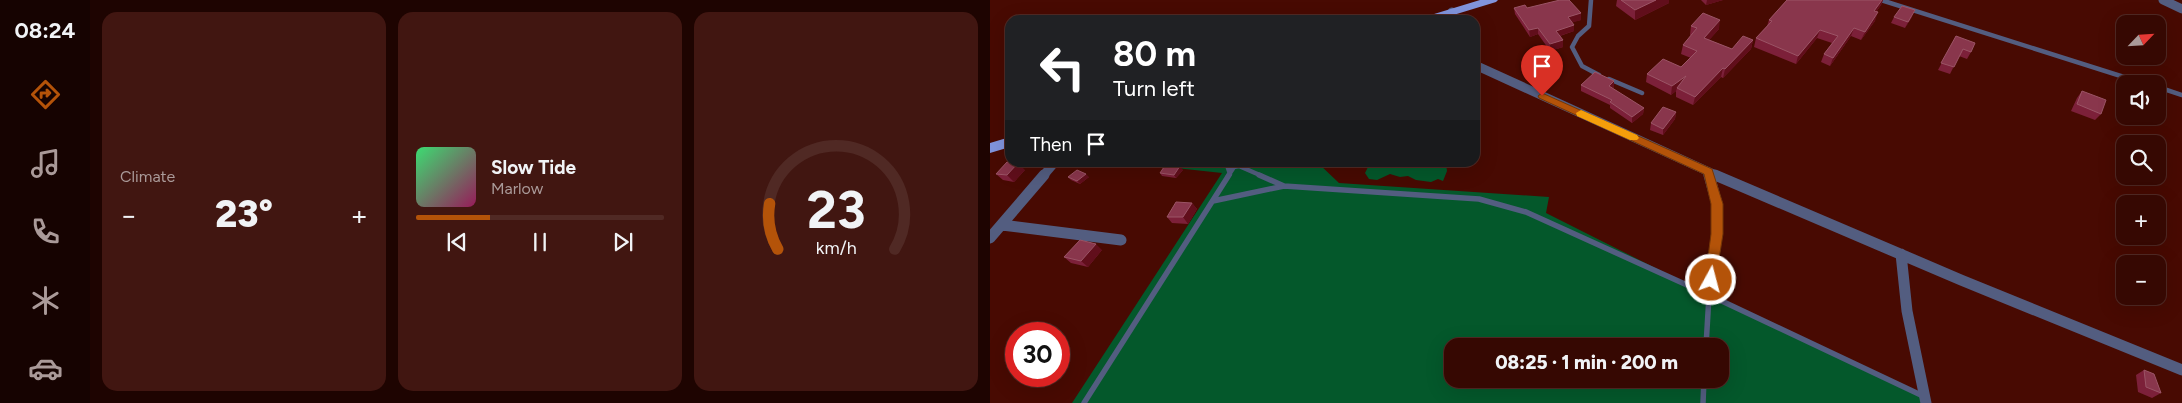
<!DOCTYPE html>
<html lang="en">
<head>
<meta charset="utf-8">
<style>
	:root { --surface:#360802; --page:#411611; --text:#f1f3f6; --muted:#aa9a99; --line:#502924; --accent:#b45309 }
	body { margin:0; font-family:Figtree,sans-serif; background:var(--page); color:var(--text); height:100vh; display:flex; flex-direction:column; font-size:19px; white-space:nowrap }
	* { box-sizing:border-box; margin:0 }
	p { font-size:16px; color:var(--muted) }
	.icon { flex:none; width:28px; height:28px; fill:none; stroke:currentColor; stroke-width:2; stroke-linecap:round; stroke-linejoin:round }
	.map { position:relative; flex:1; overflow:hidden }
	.side { display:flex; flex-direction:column; gap:12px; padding:12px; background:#1e0401; width:900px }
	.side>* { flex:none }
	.hud { position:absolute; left:15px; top:15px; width:475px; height:152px; border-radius:15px; box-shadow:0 5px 20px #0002,0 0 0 1px var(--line); background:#202124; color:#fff; overflow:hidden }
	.needle { width:32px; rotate:65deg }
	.tools { position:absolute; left:1126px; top:15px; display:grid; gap:10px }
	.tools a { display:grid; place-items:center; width:50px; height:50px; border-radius:10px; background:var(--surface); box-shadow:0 5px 20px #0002,0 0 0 1px var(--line); font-size:25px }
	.speed { position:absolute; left:15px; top:322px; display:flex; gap:10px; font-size:25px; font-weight:700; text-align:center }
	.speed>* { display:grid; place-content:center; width:65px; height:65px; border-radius:50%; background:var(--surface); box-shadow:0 5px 20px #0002,0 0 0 1px var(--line); line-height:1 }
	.speed .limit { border:8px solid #d22; background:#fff; color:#111 }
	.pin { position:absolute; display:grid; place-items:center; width:42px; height:42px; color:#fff; margin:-51px -21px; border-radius:50% 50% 50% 0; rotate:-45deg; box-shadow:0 0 5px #0007 }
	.pin .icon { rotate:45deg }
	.me { position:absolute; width:55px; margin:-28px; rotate:7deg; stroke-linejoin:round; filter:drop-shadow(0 0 4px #0008) }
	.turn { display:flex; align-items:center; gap:18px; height:105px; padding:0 25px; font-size:22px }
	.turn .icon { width:65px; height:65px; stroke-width:2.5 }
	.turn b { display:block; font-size:35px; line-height:42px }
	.then { display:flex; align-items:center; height:48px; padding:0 25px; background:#0003; gap:10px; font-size:19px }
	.big { font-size:38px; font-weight:800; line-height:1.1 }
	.side .tile { flex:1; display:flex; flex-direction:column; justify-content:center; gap:8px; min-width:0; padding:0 18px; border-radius:15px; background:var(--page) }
	.side .dial { align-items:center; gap:0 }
	.dial svg { height:130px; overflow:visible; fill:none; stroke:var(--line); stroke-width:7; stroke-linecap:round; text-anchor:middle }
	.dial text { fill:var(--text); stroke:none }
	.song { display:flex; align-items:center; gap:15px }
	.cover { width:60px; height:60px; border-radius:8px; background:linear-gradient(135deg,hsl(140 70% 55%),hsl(330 70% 35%)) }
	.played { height:5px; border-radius:2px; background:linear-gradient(90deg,var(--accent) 30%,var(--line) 30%) }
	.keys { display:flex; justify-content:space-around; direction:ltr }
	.heat { display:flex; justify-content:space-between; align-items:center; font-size:28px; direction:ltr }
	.side .tiles { flex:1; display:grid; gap:12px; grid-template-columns:repeat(3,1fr) }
	.trip { position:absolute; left:454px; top:338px; width:285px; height:50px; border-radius:15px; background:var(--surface); box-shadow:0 5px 20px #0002,0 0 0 1px var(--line); font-weight:800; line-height:50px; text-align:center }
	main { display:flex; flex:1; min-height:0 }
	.dock { display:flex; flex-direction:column; width:90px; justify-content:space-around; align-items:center; background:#160301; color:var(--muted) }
	.dock .icon { width:35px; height:35px }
	.dock .on { color:var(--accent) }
	.dock b { font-size:22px; color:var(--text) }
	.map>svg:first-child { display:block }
	.green { fill:#04582b; fill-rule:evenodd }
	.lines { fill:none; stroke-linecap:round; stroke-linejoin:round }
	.lane-far1 { stroke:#535d80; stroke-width:4.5 }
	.lane { stroke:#535d80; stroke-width:5.5 }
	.street-far1 { stroke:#535d80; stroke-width:9 }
	.street { stroke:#535d80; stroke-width:11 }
	.primary { fill:#8194dd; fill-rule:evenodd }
	.wall { fill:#7c2039 }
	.shaded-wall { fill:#610e1b }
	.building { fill:#89364c; stroke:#9b5466 }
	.route { fill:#b45309; stroke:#753606 }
	.slow { fill:#f59e0b }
</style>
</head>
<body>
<main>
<nav class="dock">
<b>08:24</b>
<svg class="icon on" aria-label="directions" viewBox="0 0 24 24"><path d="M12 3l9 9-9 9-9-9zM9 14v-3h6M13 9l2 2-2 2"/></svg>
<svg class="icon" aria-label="music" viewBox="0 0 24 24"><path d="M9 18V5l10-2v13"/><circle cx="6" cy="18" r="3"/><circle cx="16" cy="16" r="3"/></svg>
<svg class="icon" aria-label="phone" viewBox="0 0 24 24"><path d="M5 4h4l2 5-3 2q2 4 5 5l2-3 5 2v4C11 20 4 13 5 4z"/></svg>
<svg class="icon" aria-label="climate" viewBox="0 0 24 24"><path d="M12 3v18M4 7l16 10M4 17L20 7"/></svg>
<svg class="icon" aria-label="car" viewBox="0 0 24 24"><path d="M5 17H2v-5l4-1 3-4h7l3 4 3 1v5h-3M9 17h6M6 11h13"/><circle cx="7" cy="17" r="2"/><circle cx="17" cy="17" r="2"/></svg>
</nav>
<section class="side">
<div class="tiles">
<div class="tile"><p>Climate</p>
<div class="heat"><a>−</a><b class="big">23°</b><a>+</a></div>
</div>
<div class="tile">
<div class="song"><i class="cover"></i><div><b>Slow Tide</b><p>Marlow</p></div></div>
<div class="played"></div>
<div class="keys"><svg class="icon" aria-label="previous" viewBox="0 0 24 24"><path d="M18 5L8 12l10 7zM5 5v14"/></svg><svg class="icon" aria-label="pause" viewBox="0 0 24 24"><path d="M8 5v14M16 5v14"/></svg><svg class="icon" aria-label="next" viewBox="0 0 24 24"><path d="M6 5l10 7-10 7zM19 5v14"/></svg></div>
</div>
<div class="tile dial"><svg viewBox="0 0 100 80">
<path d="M14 69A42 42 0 1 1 86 69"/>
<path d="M14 69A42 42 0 0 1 9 41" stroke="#b45309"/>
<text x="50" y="56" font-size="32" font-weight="700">23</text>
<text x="50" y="72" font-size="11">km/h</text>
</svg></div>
</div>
</section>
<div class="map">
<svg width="1192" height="403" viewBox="0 0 1192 403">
	<rect width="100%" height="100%" fill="#480a02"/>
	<path class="green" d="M158,162L328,163L349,183L559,197L556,213L719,295L935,397L936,403H82L232,173L158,165ZM462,346H730V379H462Z
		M380,163H456L457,171L453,181L448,179L441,182L426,180L418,176L410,177L400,174L387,180L379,179L375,173Z"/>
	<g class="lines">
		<path class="lane-far1" d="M601,0L599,26L588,36L582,47L592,66L609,75
			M891,0L1156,84
			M619,79L652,93
			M1168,87L1192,95
			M236,162L240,174
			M238,176L244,167L249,166L272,176"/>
		<path class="lane" d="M269,175L294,186
			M223,201L294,186L489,199L536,212L719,295L933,396
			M716,346L719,296
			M94,403L239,175
			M713,403L714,379"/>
		<path class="street-far1" d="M1173,0L1192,9
			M462,12L463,20
			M485,65L728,176
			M718,172L719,176
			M53,176L65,162"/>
		<path class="street" d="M719,175L727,204V234L719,295
			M725,175L971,280L1192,370
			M12,225L131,240
			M0,238L54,175
			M911,254L917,311L936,403"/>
		<path class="primary" d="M490,0H508L506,2L447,20H429L431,18Z
			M20,137V147L0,153V143Z"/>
	</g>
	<path class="wall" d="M627,0H679V3L645,20L626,6Z
		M711,0H733L716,5Z
		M797,0H893L891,5L886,12L885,21L871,40L861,36L840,66L831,62L834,54L842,43L827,38L806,64L764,47L766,38L777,26L779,20Z
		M524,8L591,13V20L582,22L584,25V31L570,36L573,40V47L560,51L548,34L540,37L525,14Z
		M904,17H922L915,28L901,23Z
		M701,26L729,29L719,40L742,49L763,40L761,49L733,78L731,77L703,105L686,97V91L681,95L656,82L657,74L691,67L701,58L691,54L693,45L701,35H700Z
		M966,36L981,52L977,59L969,56L960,74L948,70Z
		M591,85L624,87L622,89L654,108L653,114L642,123L620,108V105L591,91Z
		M1092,91L1111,114L1105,120L1081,111L1087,98Z
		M686,112L685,119L673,135L660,130L661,123Z
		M35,170L24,182L13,180L6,174Z
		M193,170L186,178L172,176L170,173Z
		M78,177H99L90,184L81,180Z
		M202,203L207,209L198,224L182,223L177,217Z
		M112,250L98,267L81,263L74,257Z
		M1154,370L1171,393L1162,398L1148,392L1146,375Z"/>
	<path class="shaded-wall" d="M666,0H679V3L645,20V10Z
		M717,0H733L716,5Z
		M892,0H893L891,5L881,19L884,11Z
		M925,10L922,17L915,28L918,22Z
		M888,12L885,21L871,40L875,32Z
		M591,13V20L578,24V17Z
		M730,20L729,29L713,47L714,38Z
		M584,25V31L566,37V31Z
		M548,28V34L540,37L539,30Z
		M864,28L861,36L840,66L843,58Z
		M830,30L827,38L806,64L808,56Z
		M573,40V47L560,51V44Z
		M763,40L761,49L733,78L735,69Z
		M733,68L731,77L703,105L705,97Z
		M696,76L687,88L686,91L681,95L682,86Z
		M624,81V87L618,92L619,86Z
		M654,108L653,114L642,123V117Z
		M686,112L685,119L673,135V129Z
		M28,163L35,170L24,182L17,175Z
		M190,166L193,170L186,178L184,175Z
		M96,174L99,177L90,184L87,181Z
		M202,203L207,209L198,224L193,217Z
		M106,244L112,250L98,267L91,261Z"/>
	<path class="building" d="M570,0H579L591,13L578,17L584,25L566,31L573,40L560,44L548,28L539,30L524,8L535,5L537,8Z
		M631,0H666L645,10Z
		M797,0H892L884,11L888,12L875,32L864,28L843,58L834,54L848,36L830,30L808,56L766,38L782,21L779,20Z
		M912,6L925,10L918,22L904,17Z
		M713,13L730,20L714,38L742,49L753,36L763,40L735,69L733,68L705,97L687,88L696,76L682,86L657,74L673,59L691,67L707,51L693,45L707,28L701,26Z
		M966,36L985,43L981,52L973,49L964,67L951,63Z
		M605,72L624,81L619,86L654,108L642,117L620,102L622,100L591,85Z
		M1092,91L1116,100L1111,114L1087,104Z
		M673,107L686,112L673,129L661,123Z
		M17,162L28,163L17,175L6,174Z
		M176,164L190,166L184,175L170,173Z
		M87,170L96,174L87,181L78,177Z
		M186,202L202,203L193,217H177Z
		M90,240L106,244L91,261L74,257Z
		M1154,370L1164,374L1171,393L1156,387Z"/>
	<path class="route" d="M552,93L722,169L733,204V234L725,284L721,285L716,284L715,280L721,234V204L714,174L549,98L548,96Z"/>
	<path class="slow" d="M591,110L647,135L649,138L647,140H640L587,116L586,113Z"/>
</svg>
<div class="tools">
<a><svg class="needle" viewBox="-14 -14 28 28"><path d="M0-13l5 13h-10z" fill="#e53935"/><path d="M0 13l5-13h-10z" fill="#aa9a99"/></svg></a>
<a><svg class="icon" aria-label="sound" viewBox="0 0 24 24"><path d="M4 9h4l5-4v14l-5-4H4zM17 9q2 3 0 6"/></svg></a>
<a><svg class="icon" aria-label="search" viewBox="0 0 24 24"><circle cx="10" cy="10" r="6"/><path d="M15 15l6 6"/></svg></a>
<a>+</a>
<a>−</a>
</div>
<div class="speed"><div class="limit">30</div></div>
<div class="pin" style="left:552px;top:96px;background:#d93025"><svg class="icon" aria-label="arrive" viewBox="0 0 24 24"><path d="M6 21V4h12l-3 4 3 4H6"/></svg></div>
<svg class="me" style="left:721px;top:280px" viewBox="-20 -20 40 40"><circle r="17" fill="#b45309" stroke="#fff" stroke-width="3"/><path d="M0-11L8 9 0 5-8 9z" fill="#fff"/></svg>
<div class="trip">08:25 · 1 min · 200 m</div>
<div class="hud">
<div class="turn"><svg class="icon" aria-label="left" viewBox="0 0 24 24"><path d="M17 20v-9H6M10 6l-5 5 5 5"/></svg><div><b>80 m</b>Turn left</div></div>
<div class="then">Then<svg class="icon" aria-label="arrive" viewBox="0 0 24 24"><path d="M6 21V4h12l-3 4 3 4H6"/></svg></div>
</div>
</div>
</main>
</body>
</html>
